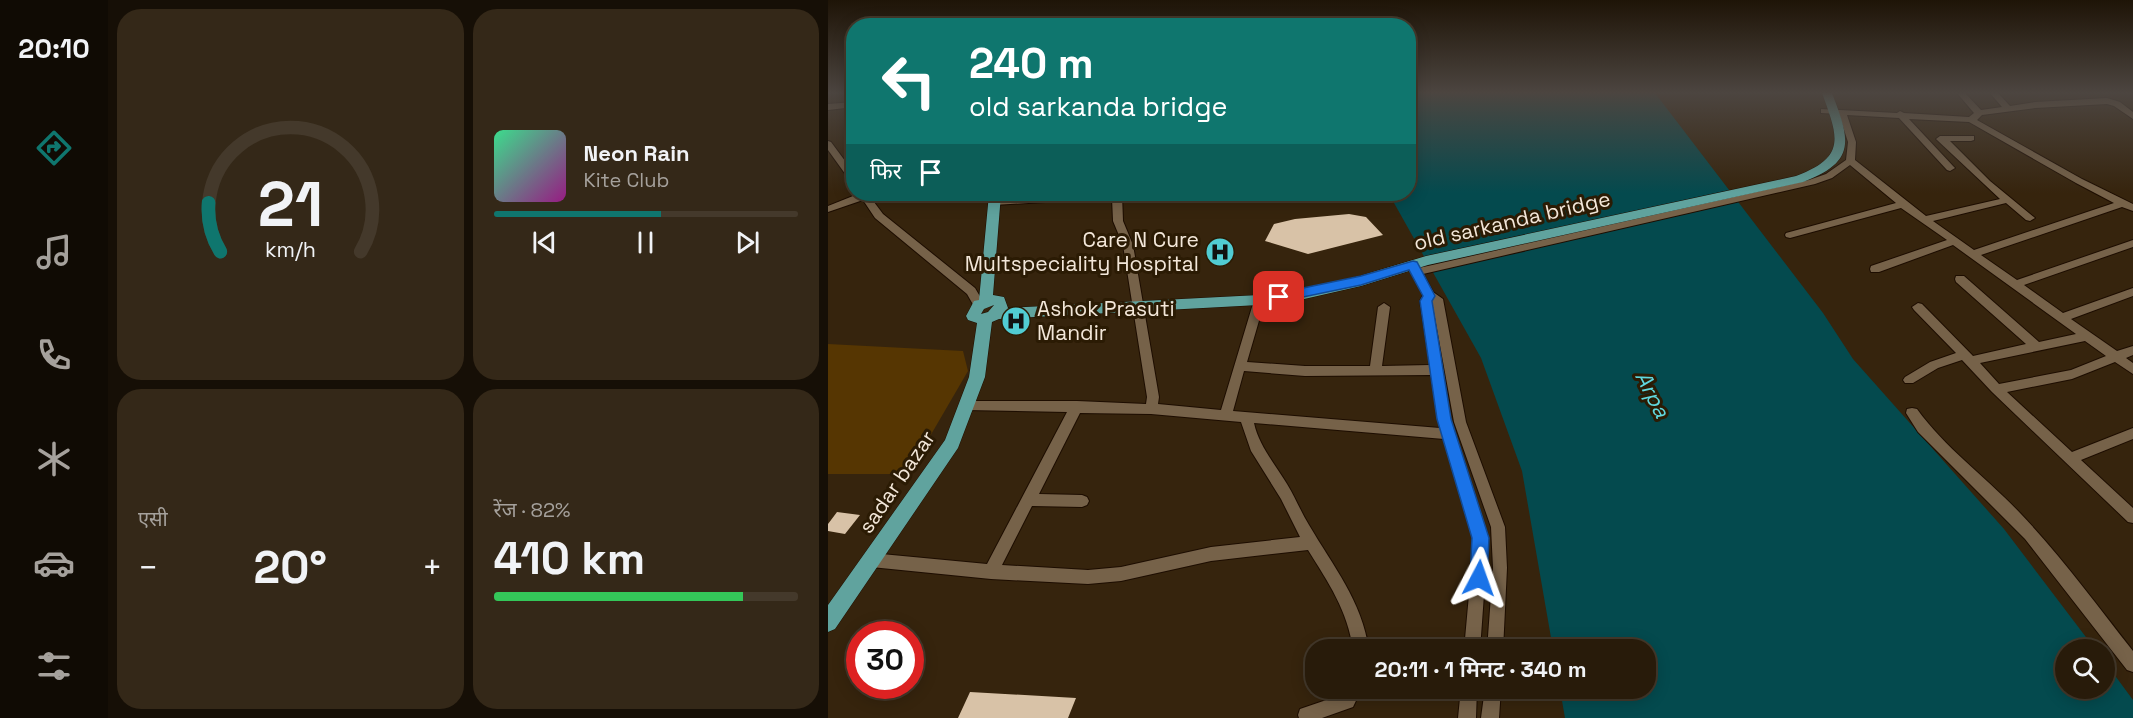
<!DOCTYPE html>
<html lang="hi">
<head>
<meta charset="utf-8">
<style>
	:root { --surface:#281b0a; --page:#342818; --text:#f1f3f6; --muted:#a5a19c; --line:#44392b; --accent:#0f766e }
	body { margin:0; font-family:"Space Grotesk","Noto Sans Devanagari",sans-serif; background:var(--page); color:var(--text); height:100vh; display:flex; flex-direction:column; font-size:22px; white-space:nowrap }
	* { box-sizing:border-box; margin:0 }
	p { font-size:20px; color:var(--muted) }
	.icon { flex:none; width:33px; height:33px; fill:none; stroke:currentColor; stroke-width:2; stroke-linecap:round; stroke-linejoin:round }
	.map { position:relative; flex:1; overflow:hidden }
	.side { display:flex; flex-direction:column; gap:9px; padding:9px; background:#160f06; width:720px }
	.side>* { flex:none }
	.top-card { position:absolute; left:18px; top:18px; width:570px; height:183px; border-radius:24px; box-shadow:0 3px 15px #0003,0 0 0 2px var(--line); background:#0f766e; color:#fff; overflow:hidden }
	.tools { position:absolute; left:1227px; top:639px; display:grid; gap:12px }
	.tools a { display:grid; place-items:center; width:60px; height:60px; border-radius:50%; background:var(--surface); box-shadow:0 3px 15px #0003,0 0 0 2px var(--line); font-size:30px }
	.speed { position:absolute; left:18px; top:621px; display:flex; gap:12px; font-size:30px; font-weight:700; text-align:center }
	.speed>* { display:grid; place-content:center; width:78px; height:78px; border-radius:50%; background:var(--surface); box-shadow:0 3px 15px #0003,0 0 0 2px var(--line); line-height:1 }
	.speed .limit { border:9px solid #d22; background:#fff; color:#111 }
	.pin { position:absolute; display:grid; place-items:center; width:51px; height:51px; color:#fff; margin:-26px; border-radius:12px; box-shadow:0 3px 9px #0006 }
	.me { position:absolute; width:66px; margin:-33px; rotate:4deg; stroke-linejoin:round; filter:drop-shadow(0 0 4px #0008) }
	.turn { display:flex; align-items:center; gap:21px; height:126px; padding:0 24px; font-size:27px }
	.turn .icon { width:78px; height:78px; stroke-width:2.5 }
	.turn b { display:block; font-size:42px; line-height:51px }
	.then { display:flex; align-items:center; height:57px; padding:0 24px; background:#0003; gap:12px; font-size:22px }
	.big { font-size:45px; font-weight:600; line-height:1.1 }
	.side .card { flex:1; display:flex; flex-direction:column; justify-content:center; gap:9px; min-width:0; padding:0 21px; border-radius:24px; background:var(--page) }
	.side .dial { align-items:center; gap:0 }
	.dial svg { height:156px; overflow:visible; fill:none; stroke:var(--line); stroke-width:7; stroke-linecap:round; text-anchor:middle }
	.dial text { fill:var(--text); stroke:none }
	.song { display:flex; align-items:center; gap:18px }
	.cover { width:72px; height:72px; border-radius:9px; background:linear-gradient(135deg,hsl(150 70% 55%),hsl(310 70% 35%)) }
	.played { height:6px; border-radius:3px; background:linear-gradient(90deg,var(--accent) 55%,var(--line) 55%) }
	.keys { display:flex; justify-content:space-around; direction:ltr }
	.heat { display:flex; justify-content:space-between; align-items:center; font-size:33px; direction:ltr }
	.charge { height:9px; border-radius:4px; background:linear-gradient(90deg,#34c759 82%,var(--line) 0) }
	.side .tiles { flex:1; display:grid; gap:9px; grid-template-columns:repeat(2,1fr) }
	.trip { position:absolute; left:477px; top:639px; width:351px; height:60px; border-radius:24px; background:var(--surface); box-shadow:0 3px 15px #0003,0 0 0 2px var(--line); font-weight:600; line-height:60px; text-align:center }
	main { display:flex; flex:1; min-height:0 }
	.menu { display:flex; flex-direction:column; width:108px; justify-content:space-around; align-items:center; background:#100b04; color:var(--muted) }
	.menu .icon { width:42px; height:42px }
	.menu .selected { color:var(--accent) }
	.menu b { font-size:27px; color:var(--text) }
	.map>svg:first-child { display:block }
	.green { fill:#563602 }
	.water { fill:#044a4e }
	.building { fill:#d8c2a7 }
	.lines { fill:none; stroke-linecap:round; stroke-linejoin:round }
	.minor-casing { stroke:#1d0d00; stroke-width:2 }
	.major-casing { stroke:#1d0d00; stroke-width:1 }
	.minor { fill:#766249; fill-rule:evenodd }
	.major { fill:#60a39e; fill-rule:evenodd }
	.route { fill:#1a73e8; stroke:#114b97; stroke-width:1.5 }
	.labels { text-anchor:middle; stroke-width:6; stroke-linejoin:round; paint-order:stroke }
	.street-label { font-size:21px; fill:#f3e7d9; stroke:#2b1b04 }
	.poi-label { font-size:21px; fill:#f3e7d9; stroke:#2b1b04; text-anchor:end }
	.water-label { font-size:22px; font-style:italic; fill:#60d8df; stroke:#2b1b04 }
</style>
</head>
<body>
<main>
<nav class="menu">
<b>20:10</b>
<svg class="icon selected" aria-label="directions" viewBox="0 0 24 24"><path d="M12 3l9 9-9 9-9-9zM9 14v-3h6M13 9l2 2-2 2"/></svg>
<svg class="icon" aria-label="music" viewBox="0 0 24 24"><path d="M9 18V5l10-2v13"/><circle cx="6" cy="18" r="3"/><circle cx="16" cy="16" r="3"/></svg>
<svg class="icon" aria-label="phone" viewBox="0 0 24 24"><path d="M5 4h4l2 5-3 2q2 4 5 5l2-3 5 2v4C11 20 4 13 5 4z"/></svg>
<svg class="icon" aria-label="climate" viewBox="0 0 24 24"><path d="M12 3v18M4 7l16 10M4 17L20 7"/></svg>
<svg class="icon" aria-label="car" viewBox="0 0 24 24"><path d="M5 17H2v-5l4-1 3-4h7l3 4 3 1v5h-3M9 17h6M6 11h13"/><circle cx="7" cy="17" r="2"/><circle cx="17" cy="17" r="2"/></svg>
<svg class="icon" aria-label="filters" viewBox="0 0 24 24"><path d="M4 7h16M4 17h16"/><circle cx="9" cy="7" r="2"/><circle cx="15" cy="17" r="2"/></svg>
</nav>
<section class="side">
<div class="tiles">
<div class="card dial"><svg viewBox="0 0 100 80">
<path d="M14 69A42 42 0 1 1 86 69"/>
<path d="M14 69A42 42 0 0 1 8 44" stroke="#0f766e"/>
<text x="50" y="56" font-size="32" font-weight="700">21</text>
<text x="50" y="72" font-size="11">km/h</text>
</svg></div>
<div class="card">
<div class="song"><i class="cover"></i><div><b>Neon Rain</b><p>Kite Club</p></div></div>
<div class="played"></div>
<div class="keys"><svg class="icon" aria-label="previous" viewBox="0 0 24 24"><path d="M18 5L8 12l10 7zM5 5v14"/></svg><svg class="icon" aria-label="pause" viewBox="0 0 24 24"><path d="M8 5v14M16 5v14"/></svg><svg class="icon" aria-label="next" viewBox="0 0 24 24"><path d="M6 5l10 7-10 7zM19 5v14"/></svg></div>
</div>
<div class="card"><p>एसी</p>
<div class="heat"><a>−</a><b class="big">20°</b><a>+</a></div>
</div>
<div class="card"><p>रेंज · 82%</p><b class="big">410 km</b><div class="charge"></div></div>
</div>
</section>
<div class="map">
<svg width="1305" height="718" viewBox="0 0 1305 718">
	<rect width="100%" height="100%" fill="#36240d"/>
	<path class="green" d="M0,344L135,351L140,371L80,474H0Z"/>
	<path class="water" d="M581,93H827L995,313L1025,359L1176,529L1267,649L1238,650V688H1276L1277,662L1305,700V718H737L732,689L818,688V650L725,649L694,471L653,358L561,194H580Z"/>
	<path class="building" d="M521,214L538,217L555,235L480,254L437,241L446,224L467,219Z
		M9,512L32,515L17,534L0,531V524Z
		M142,692L248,698L240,718H130Z"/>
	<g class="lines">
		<g class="minor-casing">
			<path id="minor" d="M1129,93H1137L1153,110L1174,107L1162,93H1170L1182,106L1207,102L1279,98L1292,102L1305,112V119L1286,106L1279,104L1207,108L1154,115L1149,120L1254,179L1305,204V211L1294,207L1153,255L1189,280L1305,240V247L1196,285L1235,313L1305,288V296L1243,319L1289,351L1305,346V355L1298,358L1305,363V374L1287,362L1244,379L1179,392L1244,452L1305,428V439L1253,460L1305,508V523L1300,522L1164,392L1134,360L1110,368L1085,383H1077L1075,380L1077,377L1102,362L1128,353L1086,310L1084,307L1090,303L1094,304L1145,356L1198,344L1128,282L1127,279L1128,276H1136L1211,342L1248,334L1125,245L1051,272H1043L1042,269L1043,266L1119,240L1073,208L962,238L958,237L957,235L958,233L1068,203L1022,165L1004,178L987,184L595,274L605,292L615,299L638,422L677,527L679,568L675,650H659L665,568L663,527L626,422L604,301L622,419L660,539L652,650H636L646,539L616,439L426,423C431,446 447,464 459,484C467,497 473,512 481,525C505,566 534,601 541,650H525C520,611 500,582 480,550L383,561L293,581L260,584L163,579L43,567L38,565L36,560L38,555L43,553L159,564L239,412L138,410L134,409L132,405L134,401H249L318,404L319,397L295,245L285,221L284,198L166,205L163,204V200L262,194H294L295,221L305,245L331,397L330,404L393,410L427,297H435L437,300L419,362L477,366H542L550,307L556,303L562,307L554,366L602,365L592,301L595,295L580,266L581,263H589L591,268L981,180L998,174L1018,160L1020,142L1011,114L993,113V109L1069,113L1072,111L1076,113L1141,117L1146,113ZM1019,115L1071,118L1119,170L1122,171L1127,168L1125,166L1081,119L1141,122L1248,183L1286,203L1146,250L1105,221L1178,203L1198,220L1202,221L1207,218L1162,181L1122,141H1143L1146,140V136H1112L1108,139L1172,199L1098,216L1027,160L1028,142ZM1257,341L1278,356L1243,370L1171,384L1152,363ZM416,371L477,376L603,375L612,428L405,411ZM252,413L323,414L413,422L423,451L453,499L472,537L383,547L293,567L260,570L174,565L204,506L254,507L259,505L261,501L259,497L254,495L211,494Z
				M26,102V107L0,110V104Z
				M0,141L3,142L26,173V183L23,182L0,150Z
				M30,194H49L43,198L55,214L147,288L157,305L155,308H147L139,294L47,218L35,200L0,212V206Z
				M1084,408L1089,409C1118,449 1158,477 1192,513C1233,556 1268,604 1305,651V672L1299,670L1197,539L1090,432L1078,413L1079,409Z
				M517,688H534L525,707L494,718H471L470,715L472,709L513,695Z
				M633,688H649L648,718H630Z
				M657,688H673L671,718H653Z"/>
		</g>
		<g class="major-casing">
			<path id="major" d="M994,93H1004C1022,140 1029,162 975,182L600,265L533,286L472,300L431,305L171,319L164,322L157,377L130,448L7,629L0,632V605L117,440L141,377L149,323L140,320L138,316L146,301L151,300L161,194H173L165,295L176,297L180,308L431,295L472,290L532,276L598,256L968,176C1019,157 1010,137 994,93ZM166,305L160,312L153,314L156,309Z"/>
		</g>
		<use href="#minor" class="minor"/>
		<use href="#major" class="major"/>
	</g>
	<linearGradient id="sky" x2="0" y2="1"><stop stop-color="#1e1407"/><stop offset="0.48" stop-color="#4c4540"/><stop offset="1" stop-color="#4c4540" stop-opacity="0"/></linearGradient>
	<rect width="1305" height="193" fill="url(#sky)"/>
	<path class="route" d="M585,261L589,262L607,296L604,301L623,419L661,538L659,578L657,584L651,587L645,584L642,578L644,538L609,419L592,301L595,296L581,270L533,285L451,302L445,297L451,293L533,276Z"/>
	<defs>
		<g id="hospital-disc" transform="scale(1.5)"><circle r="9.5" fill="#51ccd3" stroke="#2b1b04"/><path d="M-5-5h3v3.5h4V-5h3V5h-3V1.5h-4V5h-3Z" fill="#111"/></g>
	</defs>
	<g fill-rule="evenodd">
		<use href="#hospital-disc" x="392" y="252"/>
		<use href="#hospital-disc" x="188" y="321"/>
	</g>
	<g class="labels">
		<g class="street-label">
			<text transform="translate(684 221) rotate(-13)" y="7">old sarkanda bridge</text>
			<text transform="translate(69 482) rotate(-56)" y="7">sadar bazar</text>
		</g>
		<g class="poi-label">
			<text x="371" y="247">Care N Cure<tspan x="371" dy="24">Multspeciality Hospital</tspan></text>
			<text x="209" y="316" text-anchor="start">Ashok Prasuti<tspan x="209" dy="24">Mandir</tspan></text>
		</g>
		<g class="water-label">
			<text transform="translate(825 394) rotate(63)" y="8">Arpa</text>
		</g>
	</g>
</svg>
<div class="tools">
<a><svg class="icon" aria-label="search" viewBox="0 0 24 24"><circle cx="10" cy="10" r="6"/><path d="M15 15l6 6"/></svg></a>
</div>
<div class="speed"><div class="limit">30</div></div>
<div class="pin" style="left:451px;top:297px;background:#d93025"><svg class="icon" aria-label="arrive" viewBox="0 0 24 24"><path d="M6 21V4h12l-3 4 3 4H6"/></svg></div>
<svg class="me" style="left:651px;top:578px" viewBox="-20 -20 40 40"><path d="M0-17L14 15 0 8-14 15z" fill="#1a73e8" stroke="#fff" stroke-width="4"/></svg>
<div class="trip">20:11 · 1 मिनट · 340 m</div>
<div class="top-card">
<div class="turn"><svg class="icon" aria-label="left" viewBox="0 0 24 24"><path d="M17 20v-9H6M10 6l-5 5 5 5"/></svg><div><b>240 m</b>old sarkanda bridge</div></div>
<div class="then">फिर<svg class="icon" aria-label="arrive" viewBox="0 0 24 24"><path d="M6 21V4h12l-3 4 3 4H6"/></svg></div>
</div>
</div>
</main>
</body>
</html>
